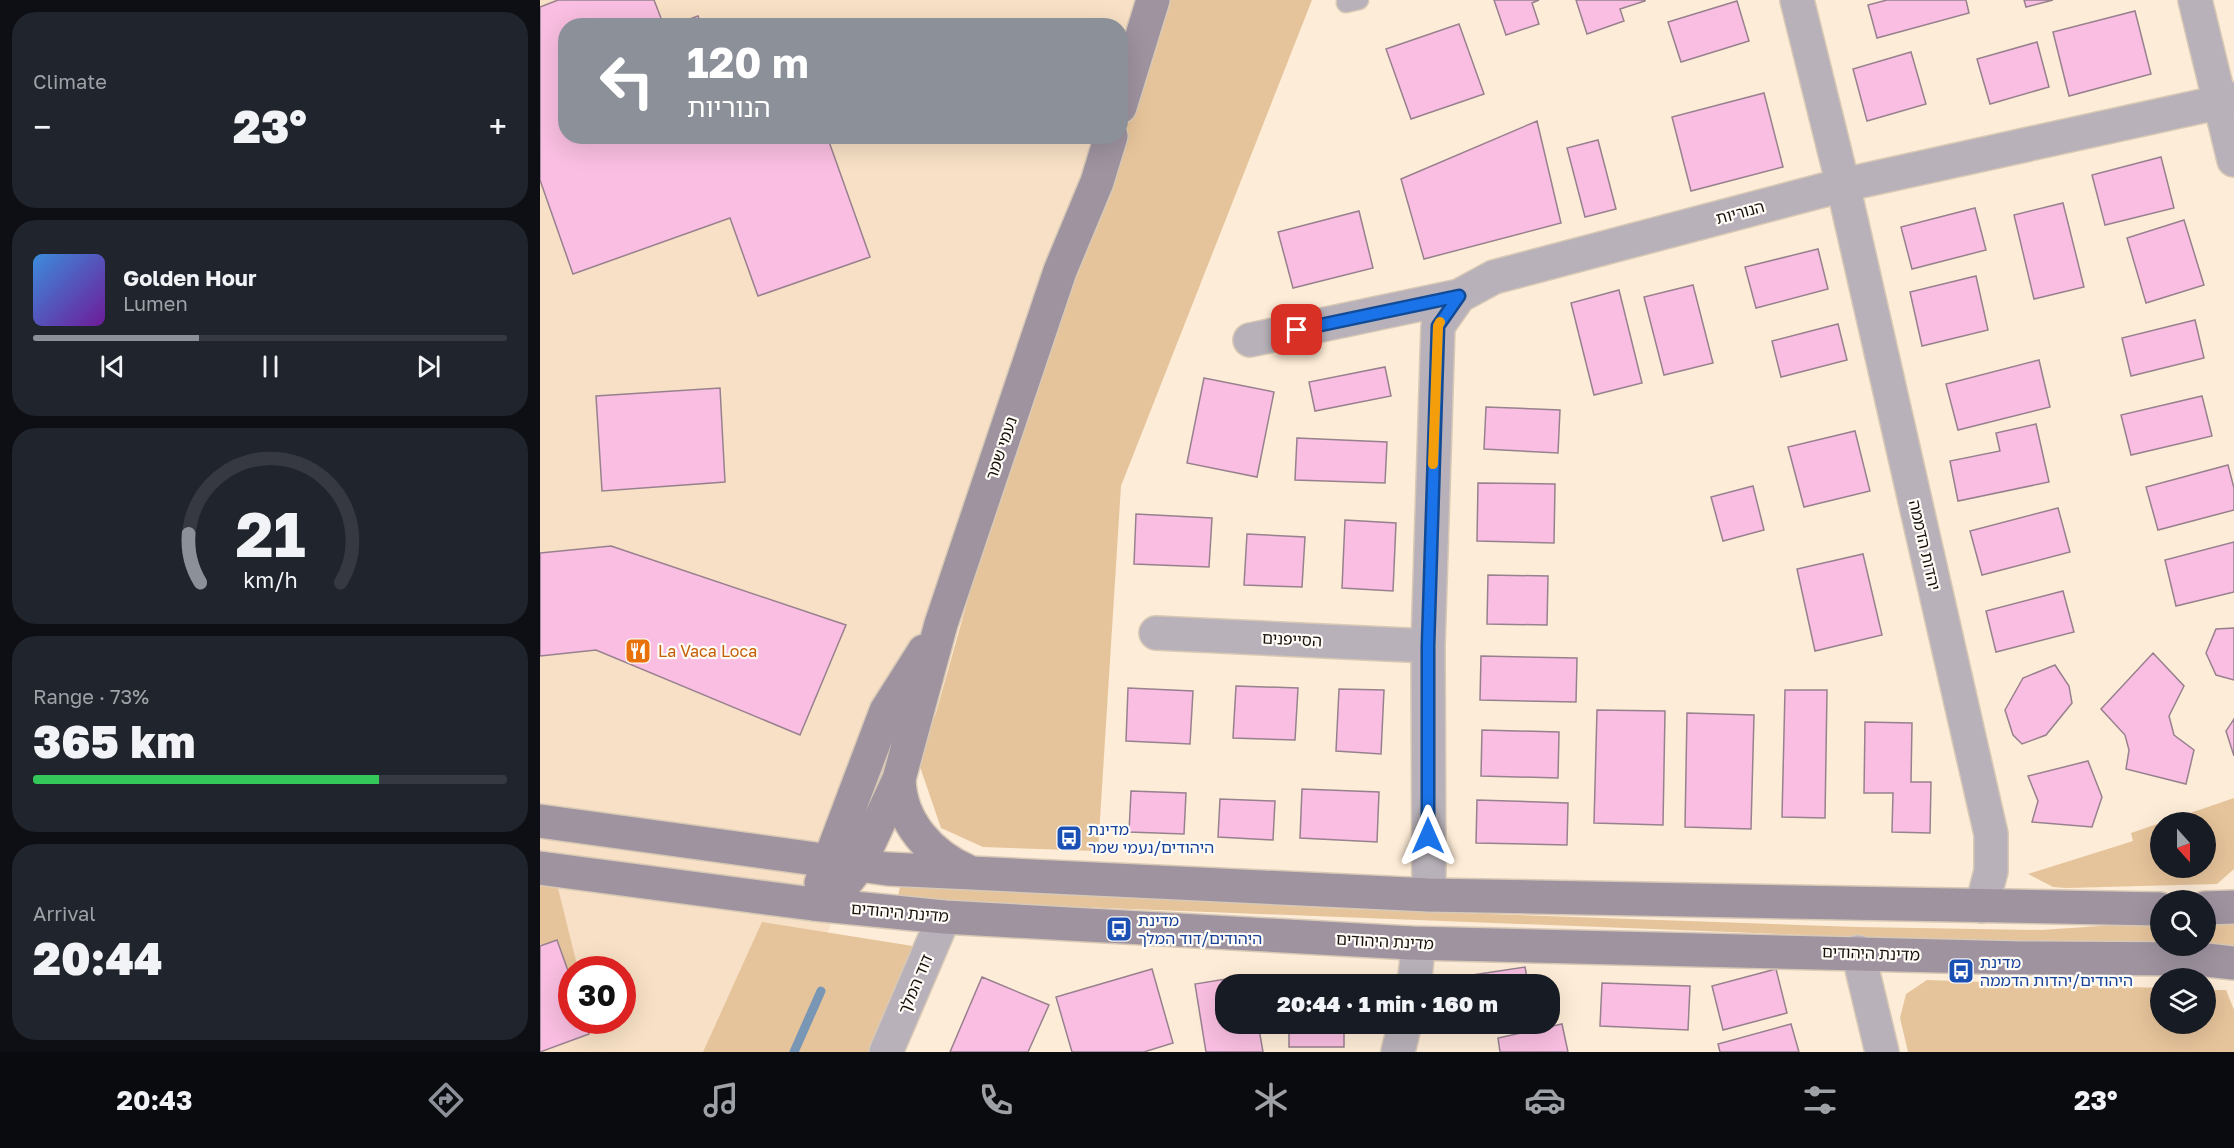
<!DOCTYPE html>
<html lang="en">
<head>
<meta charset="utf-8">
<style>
	:root { --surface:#171b24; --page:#20242c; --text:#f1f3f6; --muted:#9ea1a6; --line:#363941; --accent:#8c9099 }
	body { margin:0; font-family:"Golos Text","Noto Sans Hebrew",sans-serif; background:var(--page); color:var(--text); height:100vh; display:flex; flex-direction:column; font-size:22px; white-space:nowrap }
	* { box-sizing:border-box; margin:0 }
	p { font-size:20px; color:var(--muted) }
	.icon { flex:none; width:33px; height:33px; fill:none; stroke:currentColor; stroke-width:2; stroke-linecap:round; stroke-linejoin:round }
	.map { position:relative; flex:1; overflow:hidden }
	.sheet { display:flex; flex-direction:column; gap:12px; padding:12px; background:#0d0f14; width:540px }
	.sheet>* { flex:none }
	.hud { position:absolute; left:18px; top:18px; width:570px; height:126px; border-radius:24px; box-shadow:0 6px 24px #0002; background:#8c9099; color:#fff; overflow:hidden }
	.needle { width:39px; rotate:159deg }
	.buttons { position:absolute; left:1610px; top:812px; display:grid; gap:12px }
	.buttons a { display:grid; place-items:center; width:66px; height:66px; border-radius:50%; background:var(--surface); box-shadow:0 6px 24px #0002; font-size:30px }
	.speed { position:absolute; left:18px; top:956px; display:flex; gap:12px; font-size:30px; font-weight:700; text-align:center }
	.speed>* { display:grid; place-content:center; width:78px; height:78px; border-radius:50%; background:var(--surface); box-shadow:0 6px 24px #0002; line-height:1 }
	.speed .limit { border:9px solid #d22; background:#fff; color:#111 }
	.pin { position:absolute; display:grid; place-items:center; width:51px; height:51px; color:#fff; margin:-26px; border-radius:12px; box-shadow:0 3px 9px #0006 }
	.me { position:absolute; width:66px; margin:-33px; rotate:0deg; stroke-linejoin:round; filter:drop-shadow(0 0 4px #0008) }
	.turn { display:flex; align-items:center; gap:21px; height:126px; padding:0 30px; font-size:27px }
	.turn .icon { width:78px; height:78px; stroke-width:2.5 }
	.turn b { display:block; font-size:42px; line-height:51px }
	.big { font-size:45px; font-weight:800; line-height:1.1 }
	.sheet .widget { flex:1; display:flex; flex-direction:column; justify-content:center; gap:9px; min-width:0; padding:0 21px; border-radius:24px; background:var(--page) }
	.sheet .dial { align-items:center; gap:0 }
	.dial svg { height:156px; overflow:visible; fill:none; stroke:var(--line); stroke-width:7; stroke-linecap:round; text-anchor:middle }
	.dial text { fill:var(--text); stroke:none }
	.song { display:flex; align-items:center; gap:18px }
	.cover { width:72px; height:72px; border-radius:9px; background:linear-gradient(135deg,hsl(210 70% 55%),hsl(280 70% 35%)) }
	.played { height:6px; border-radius:3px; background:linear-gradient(90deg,var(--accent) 35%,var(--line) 35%) }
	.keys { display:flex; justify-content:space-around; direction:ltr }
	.heat { display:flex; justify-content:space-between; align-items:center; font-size:33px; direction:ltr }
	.charge { height:9px; border-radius:4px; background:linear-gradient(90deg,#34c759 73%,var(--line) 0) }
	.trip { position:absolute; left:675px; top:974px; width:345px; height:60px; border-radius:24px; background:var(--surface); box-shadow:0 6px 24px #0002; font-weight:800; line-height:60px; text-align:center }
	.tab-bar { display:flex; height:96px; justify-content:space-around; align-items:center; background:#090b0e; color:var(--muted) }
	.tab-bar .icon { width:42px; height:42px }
	.tab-bar .current { color:var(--accent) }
	.tab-bar b { font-size:27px; color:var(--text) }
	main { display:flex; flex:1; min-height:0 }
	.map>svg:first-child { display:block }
	.built { fill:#f7e0c5; fill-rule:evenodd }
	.green { fill:#e6c49b }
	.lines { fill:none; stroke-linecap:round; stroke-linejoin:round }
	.stream { stroke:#7a96b5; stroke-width:9 }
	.building { fill:#f9bee1; stroke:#98818e; stroke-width:1.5 }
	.lane-casing { stroke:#d8c9b6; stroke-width:21 }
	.street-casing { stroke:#d8c9b6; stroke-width:36 }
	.secondary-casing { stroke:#d8c9b6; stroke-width:36 }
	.lane { stroke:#b8b1b9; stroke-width:18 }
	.street { stroke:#b8b1b9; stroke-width:33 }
	.secondary { stroke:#9e939f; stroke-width:33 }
	.route-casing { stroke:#114b97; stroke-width:15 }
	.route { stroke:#1a73e8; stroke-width:10 }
	.slow { stroke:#f59e0b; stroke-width:10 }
	.labels { text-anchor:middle; stroke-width:4.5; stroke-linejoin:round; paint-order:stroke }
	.street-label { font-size:16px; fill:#150f08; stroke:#fffbf7 }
	.food-label { font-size:16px; fill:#c56008; stroke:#fffbf7; text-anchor:start }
	.transit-label { font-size:16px; fill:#164399; stroke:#fffbf7; text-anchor:start }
</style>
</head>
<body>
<main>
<section class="sheet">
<div class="widget"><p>Climate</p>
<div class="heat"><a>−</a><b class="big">23°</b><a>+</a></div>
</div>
<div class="widget">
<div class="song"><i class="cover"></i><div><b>Golden Hour</b><p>Lumen</p></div></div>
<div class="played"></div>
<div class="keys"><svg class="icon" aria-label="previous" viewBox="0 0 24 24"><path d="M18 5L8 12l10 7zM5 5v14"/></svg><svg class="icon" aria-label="pause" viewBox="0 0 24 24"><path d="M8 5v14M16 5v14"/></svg><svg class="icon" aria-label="next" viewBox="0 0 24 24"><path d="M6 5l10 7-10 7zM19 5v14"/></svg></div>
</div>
<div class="widget dial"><svg viewBox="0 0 100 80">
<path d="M14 69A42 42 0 1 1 86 69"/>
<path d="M14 69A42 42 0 0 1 8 44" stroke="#8c9099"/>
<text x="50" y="56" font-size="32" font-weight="700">21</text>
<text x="50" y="72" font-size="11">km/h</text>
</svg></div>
<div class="widget"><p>Range · 73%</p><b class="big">365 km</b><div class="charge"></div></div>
<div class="widget"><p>Arrival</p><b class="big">20:44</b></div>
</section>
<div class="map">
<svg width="1694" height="1052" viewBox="0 0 1694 1052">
	<rect width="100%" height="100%" fill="#fdecd7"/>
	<path class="built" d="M0,0H613L581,107L580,26H26V136L571,137L318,867L231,1052H0ZM32,969H82V1020H32Z"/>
	<path class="green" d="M618,0H772L581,486L558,851L443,847L401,828L377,758L396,713L520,271L574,170Z
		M1694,798V869L1677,884L1526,888L1513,887L1488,874L1593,841L1591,833L1620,823V867H1665V822H1624Z
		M0,879L16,880L38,969L23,970L0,944Z
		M361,883L808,909L1317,927L1501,930L1620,922V945H1665V919L1694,917V952L1612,945L1319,937L357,900Z
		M222,922L379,947L331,1052H163Z
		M1387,980L1620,988V1023H1665V990H1686L1694,1010V1052H1368L1360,1018L1366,994Z"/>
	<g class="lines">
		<path class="stream" d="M254,1052L281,991"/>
	</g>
	<path class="building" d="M18,0H114L124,26H26V136H287L330,257L218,296L190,218L33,274L0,180V7Z
		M954,0H999L992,3L999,24L966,35Z
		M1036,0H1105V1L1080,9L1084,21L1047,34Z
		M1347,0H1426L1429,13L1337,38L1328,5Z
		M1484,0H1513L1486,7Z
		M1197,1L1209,41L1141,62L1128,22Z
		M1595,11L1611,74L1529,96L1513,32Z
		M158,16L162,26H131Z
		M919,24L944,94L871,119L846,49Z
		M1497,42L1509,87L1450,104L1437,59Z
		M1371,52L1386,104L1327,121L1313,69Z
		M1224,93L1243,167L1151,191L1132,117Z
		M997,121L1021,223L884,259L861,179Z
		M1058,140L1076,209L1045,217L1027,148Z
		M1621,157L1634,208L1565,225L1552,175Z
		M1523,203L1544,287L1494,299L1474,215Z
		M1435,208L1446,250L1372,269L1361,227Z
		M819,211L833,268L753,288L738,232Z
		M1644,220L1664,285L1606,303L1587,238Z
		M1278,249L1288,289L1216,308L1205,267Z
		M1436,276L1448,330L1382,346L1370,292Z
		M1153,285L1173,363L1124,375L1104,297Z
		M1079,290L1102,383L1054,395L1031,303Z
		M1655,320L1664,358L1591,376L1582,338Z
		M1298,324L1307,360L1241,377L1232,341Z
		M1499,360L1510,407L1418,430L1406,384Z
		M845,367L851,396L775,411L769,382Z
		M664,378L734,392L717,477L647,463Z
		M180,388L185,482L62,491L56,396Z
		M1662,396L1672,436L1591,455L1581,415Z
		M946,407L1020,410L1018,453L944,449Z
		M1496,424L1509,482L1418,501L1410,461L1460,451L1456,433Z
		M1315,431L1330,491L1264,507L1248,447Z
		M757,438L847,442L845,483L755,480Z
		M1688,465L1694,488V510L1618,530L1606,487Z
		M938,483L1015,484L1014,543L937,541Z
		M1213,486L1224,530L1183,541L1171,497Z
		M1518,508L1530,552L1442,575L1430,531Z
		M596,514L672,518L669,567L594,564Z
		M805,520L856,523L853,591L802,588Z
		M707,534L765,537L762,587L704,585Z
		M1694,542V592L1636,606L1625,560Z
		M71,546L306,625L260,735L56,650L0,656V553Z
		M1323,554L1342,635L1275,651L1257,569Z
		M948,575L1008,576L1007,625L947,624Z
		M1523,591L1534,632L1456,652L1446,611Z
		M1694,628V680L1676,675L1666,653L1676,629Z
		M1613,653L1644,686L1629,716L1634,735L1654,750L1646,784L1586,769L1589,750L1585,735L1561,709Z
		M941,656L1037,658L1036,702L940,700Z
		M1515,665L1529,686L1532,703L1506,735L1482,744L1473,735L1465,710L1483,678Z
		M696,686L758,688L755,740L693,738Z
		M588,688L653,691L650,744L586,741Z
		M799,689L844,690L841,754L796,751Z
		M1245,690H1287L1285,818L1242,817Z
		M1057,710L1125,711L1123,825L1054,823Z
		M1147,713L1214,715L1211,829L1145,827Z
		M1694,719V756L1686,731Z
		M1325,722L1372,723L1371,782H1391L1390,833L1352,832L1353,793H1324Z
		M942,730L1019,732L1018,778L941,776Z
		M1548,761L1562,797L1552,827L1492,822L1498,801L1488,776Z
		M762,789L839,792L837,842L760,838Z
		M591,791L646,793L644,834L589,832Z
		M680,799L735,801L733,840L678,837Z
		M937,800L1028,803L1027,845L936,843Z
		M17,940L32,982V1020H44L49,1034L0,1052V946Z
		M17,940L32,982V1020H44L49,1034L0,1052V946Z
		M985,967L988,984H914L913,978Z
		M612,969L633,1043L604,1052H532L516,997Z
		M1236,969L1247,1013L1183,1030L1172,986Z
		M710,975L711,984H686V1023H718L723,1052H666L655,984Z
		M442,977L509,1005L488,1052H410Z
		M804,980V984H749V981Z
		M1062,983L1150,986L1148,1030L1060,1026Z
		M749,1023H804V1047H749Z
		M1022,1024L1028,1052H960L958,1038Z
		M1251,1024L1259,1052H1180L1178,1044Z"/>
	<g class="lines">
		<g class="lane-casing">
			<path id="lane" d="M806,3L819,0"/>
		</g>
		<g class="street-casing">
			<path id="street" d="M1257,0L1303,185L1451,834V871L1442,906
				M1655,0L1694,160
				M710,340L919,296L954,277L1303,185L1694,99
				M616,633L888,646
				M889,895L888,646L898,326L919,296
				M871,943L877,959L874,984
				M1318,952L1342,1052
				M346,1052L404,917
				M858,1052L865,1023"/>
		</g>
		<g class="secondary-casing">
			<path id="secondary" d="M580,107L613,0
				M359,779C360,822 390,855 429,872
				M0,821L348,869L889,895L1620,909
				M0,868L273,904L404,917L871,943L1481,958L1658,959L1694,963
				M306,882L318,867L359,779L401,624L520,271L557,182L571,136
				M281,883L346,711L384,651
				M1665,908L1694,907"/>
		</g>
		<use href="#lane" class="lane"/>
		<use href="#street" class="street"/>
		<use href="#secondary" class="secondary"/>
	</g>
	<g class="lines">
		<g class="route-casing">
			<path id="route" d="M757,330L919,296L898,326L888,646V836"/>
		</g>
		<use href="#route" class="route"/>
		<path class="slow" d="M893,464L898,326L900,322"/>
	</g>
	<defs>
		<g id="restaurant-square" transform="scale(1.35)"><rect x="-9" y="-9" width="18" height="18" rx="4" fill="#e8710a" stroke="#fffbf7"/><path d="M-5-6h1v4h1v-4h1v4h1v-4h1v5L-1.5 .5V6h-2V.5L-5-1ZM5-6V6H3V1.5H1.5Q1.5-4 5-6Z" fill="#fff"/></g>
		<g id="bus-square" transform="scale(1.35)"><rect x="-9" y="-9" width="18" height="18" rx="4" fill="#1a4fb4" stroke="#fffbf7"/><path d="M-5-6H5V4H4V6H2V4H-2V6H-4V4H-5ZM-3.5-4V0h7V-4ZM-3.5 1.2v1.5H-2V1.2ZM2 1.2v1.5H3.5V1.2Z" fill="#fff"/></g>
	</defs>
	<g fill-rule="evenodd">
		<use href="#restaurant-square" x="98" y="651"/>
		<use href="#bus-square" x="529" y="838"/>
		<use href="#bus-square" x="579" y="929"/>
		<use href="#bus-square" x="1421" y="971"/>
	</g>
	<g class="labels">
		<g class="street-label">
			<text transform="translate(1200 212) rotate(-15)" y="6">הנוריות</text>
			<text transform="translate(461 448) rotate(-71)" y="6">נעמי שמר</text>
			<text transform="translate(1385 545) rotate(77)" y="6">יהדות הדממה</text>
			<text transform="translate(752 639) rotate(3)" y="6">הסייפנים</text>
			<text transform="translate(360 912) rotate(5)" y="6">מדינת היהודים</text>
			<text transform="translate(845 941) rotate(3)" y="6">מדינת היהודים</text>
			<text transform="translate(1331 953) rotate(2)" y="6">מדינת היהודים</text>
			<text transform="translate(375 984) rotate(-67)" y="6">דוד המלך</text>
		</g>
		<g class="food-label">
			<text x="118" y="657">La Vaca Loca</text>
		</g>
		<g class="transit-label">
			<text x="548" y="835">מדינת<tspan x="548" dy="18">היהודים/נעמי שמר</tspan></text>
			<text x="598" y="926">מדינת<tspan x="598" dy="18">היהודים/דוד המלך</tspan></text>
			<text x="1440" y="968">מדינת<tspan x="1440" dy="18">היהודים/יהדות הדממה</tspan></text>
		</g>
	</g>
</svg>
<div class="buttons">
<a><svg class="needle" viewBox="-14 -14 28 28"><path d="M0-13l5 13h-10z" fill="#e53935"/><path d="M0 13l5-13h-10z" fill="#9ea1a6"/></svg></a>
<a><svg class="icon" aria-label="search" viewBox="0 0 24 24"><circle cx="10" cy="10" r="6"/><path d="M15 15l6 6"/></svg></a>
<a><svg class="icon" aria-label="layers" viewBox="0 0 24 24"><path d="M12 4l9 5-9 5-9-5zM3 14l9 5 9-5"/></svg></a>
</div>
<div class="speed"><div class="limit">30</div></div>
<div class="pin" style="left:757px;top:330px;background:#d93025"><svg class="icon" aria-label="arrive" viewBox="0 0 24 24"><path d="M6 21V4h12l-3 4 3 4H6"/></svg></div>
<svg class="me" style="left:888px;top:836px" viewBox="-20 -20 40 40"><path d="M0-17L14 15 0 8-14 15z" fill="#1a73e8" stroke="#fff" stroke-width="4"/></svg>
<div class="trip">20:44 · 1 min · 160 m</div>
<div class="hud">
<div class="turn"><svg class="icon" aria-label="left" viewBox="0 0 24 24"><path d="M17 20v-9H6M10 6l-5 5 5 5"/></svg><div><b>120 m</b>הנוריות</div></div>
</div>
</div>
</main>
<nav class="tab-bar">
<b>20:43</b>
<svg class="icon current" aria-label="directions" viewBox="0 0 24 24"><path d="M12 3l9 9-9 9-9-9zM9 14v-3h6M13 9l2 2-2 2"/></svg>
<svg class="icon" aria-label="music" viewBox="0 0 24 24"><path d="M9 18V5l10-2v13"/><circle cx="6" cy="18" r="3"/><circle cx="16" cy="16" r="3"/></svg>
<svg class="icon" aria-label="phone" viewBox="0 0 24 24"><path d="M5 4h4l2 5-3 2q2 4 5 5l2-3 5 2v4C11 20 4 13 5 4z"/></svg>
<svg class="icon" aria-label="climate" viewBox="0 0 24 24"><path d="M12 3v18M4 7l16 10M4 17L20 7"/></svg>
<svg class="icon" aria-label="car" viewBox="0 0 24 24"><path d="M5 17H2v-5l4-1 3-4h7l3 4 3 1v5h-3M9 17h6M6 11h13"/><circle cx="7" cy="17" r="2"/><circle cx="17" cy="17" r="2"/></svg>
<svg class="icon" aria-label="filters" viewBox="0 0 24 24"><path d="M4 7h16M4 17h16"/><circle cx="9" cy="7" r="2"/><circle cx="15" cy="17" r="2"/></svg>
<b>23°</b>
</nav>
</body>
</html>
